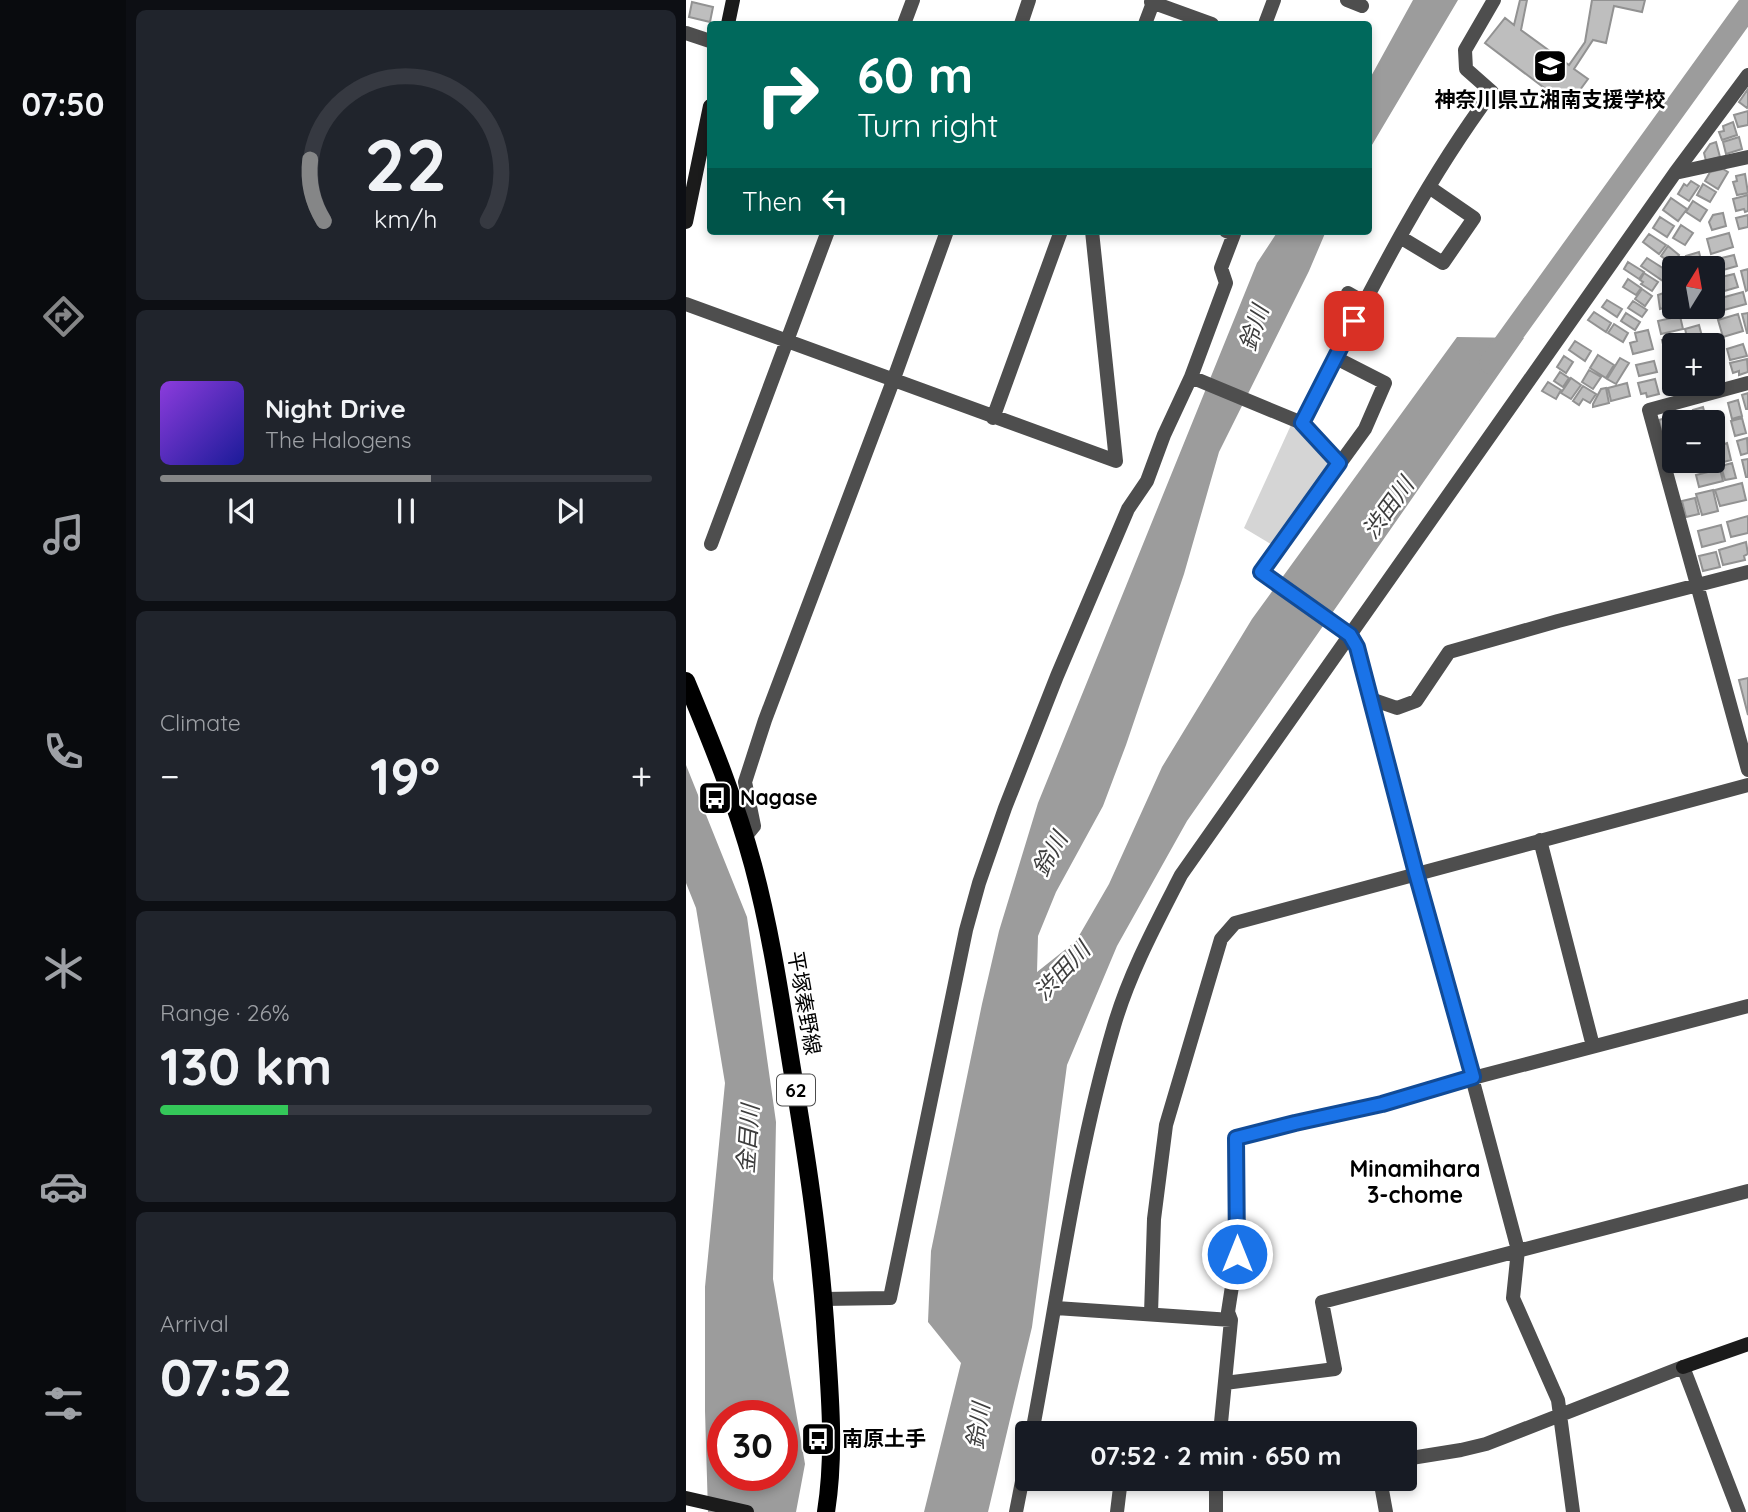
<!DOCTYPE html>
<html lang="en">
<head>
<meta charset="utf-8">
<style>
	:root { --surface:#171b24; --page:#20242c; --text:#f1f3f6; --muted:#9ea1a6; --line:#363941; --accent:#858687 }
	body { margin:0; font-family:Quicksand,"Noto Sans JP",sans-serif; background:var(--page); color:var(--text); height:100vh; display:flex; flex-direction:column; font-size:26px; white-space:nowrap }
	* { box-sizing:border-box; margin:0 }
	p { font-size:23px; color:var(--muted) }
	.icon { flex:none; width:38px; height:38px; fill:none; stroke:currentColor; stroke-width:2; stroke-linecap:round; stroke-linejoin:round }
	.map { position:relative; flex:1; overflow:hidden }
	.details { display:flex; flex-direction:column; gap:10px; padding:10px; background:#0d0f14; width:560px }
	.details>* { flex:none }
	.guide { position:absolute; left:21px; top:21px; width:665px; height:214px; border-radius:7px; box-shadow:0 4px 10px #0003; background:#00695c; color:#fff; overflow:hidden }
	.needle { width:46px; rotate:11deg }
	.controls { position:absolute; left:976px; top:256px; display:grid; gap:14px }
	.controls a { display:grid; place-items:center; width:63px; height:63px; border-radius:7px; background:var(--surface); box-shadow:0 4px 10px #0003; font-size:35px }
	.speed { position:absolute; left:21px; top:1400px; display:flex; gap:14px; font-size:35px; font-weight:700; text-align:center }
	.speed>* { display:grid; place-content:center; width:91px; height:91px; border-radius:50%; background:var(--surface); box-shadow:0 4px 10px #0003; line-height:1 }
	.speed .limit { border:10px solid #d22; background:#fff; color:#111 }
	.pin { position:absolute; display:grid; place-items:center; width:60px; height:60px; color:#fff; margin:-30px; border-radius:14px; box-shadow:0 4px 10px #0006 }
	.me { position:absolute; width:77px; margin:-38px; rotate:0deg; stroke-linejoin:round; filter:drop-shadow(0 0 5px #0008) }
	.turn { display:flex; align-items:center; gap:24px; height:147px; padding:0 35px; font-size:32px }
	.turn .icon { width:91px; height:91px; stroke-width:2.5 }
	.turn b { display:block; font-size:49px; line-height:60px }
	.then { display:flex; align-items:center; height:66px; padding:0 35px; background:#0003; gap:14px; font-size:26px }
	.big { font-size:52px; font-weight:800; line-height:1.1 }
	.details .tile { flex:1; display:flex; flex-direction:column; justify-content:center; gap:10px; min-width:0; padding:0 24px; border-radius:10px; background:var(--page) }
	.details .dial { align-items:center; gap:0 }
	.dial svg { height:182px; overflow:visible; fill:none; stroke:var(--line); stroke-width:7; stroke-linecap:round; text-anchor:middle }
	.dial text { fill:var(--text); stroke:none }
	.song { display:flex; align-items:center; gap:21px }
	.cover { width:84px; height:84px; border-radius:10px; background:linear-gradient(135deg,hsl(270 70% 55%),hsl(240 70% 35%)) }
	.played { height:7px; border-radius:4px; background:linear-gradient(90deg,var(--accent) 55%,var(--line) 55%) }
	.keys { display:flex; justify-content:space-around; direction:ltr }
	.heat { display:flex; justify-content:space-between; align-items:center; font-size:38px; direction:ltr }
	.charge { height:10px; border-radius:5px; background:linear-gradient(90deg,#34c759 26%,var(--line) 0) }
	.trip { position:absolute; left:329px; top:1421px; width:402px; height:70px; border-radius:7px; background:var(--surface); box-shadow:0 4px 10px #0003; font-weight:800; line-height:70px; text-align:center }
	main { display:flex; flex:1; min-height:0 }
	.dock { display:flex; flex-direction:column; width:126px; justify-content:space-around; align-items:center; background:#090b0e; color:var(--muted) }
	.dock .icon { width:49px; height:49px }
	.dock .on { color:var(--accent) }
	.dock b { font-size:32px; color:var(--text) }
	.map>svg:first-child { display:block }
	.green { fill:#d5d5d5 }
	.water { fill:#9c9c9c; fill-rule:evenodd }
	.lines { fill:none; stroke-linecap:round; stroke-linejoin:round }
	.river { stroke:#9c9c9c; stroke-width:23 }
	.building { fill:#bebebe; stroke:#929292; stroke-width:2 }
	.street { stroke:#4e4e4e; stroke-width:14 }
	.secondary { stroke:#1b1b1b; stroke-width:14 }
	.primary { stroke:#000; stroke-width:18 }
	.route-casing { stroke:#114b97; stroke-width:18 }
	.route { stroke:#1a73e8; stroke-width:12 }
	.labels { text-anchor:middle; stroke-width:5; stroke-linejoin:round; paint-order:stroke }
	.shield { fill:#fff; stroke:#4c4c4c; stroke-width:2 }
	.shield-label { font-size:19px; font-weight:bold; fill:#000 }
	.poi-label { font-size:21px; font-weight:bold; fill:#000; stroke:#fff; text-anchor:start }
	.street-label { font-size:21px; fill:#000; stroke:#fff }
	.water-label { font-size:23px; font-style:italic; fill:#3d3d3d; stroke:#fff }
	.neighbourhood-label { font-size:23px; font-weight:bold; fill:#000; stroke:#fff }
</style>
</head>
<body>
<main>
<nav class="dock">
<b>07:50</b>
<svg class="icon on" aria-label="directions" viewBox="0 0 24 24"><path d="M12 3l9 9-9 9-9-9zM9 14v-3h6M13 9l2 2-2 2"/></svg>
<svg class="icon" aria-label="music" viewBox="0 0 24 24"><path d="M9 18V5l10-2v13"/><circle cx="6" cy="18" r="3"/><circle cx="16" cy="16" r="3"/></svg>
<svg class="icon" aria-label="phone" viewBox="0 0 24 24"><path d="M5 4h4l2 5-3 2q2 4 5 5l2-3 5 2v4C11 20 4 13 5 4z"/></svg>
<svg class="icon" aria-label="climate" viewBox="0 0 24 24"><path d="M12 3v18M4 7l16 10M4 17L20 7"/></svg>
<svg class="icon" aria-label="car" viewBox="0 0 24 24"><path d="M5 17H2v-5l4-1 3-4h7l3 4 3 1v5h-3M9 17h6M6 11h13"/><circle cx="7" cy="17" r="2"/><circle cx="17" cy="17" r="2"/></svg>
<svg class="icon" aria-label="filters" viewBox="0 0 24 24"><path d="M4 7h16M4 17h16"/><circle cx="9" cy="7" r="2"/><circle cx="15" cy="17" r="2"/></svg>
</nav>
<section class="details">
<div class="tile dial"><svg viewBox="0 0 100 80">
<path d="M14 69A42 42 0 1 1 86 69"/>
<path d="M14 69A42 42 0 0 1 8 42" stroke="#858687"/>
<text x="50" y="56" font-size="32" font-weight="700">22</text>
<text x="50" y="72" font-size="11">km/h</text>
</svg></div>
<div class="tile">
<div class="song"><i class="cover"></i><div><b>Night Drive</b><p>The Halogens</p></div></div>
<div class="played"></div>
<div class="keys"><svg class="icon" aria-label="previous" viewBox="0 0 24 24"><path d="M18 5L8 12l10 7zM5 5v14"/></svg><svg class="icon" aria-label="pause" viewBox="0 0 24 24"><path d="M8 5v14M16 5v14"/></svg><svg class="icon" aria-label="next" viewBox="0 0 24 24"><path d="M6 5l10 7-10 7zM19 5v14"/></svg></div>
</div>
<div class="tile"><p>Climate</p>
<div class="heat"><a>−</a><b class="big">19°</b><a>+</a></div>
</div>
<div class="tile"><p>Range · 26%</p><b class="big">130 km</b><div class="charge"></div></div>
<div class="tile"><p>Arrival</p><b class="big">07:52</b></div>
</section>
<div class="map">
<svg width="1062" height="1512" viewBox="0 0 1062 1512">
	<rect width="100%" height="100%" fill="#fff"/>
	<path class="green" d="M605,425L622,434L645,465L588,546L558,528Z"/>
	<path class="water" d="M727,0H772L683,150V80Z
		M592,231H640L623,271L533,452L498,574L440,745L417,806L370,892L352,936L351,972L390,941L423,884L476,767L566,619L771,337L838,338L501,821L431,946L381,1065L346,1327L302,1512H238L275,1363L242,1322L245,1251L296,1004L313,931L352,803L571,263Z
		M0,765L61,917L90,1122L87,1279L119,1464L110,1512H22L19,1411V1287L39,1083L10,908L0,883ZM37,1416H96V1475H37Z"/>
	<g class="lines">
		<path class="river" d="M805,363L1062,7"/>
	</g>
	<path class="building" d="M834,0H841L835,30L883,65L899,42L906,0H959L956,12L928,6L920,43L907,40L888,69L902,79L882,106L799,43L819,18L828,25Z
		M6,2L27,7L24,22L3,17Z
		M1062,89V106L1061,108L1053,102Z
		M1062,111V125L1052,127L1048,115Z
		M1047,122L1051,135L1036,140L1033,132L1038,131L1037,126Z
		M1053,137L1056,149L1040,154L1037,142Z
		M1030,142L1034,157L1020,161L1018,153L1024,144Z
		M1037,169L1042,172L1032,189L1019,181L1024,172Z
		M1059,174L1062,193L1051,195L1047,182L1051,181L1050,176Z
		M1005,181L1013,186L1003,201L992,194L998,184L1001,186Z
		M1017,184L1030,192L1024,202L1011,195Z
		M1062,195V211L1059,212L1058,209L1050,211L1047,199Z
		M985,198L1001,209L992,221L977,210Z
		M1007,201L1021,210L1014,221L1000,212Z
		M1037,213L1040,226L1026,230L1023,222L1027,215Z
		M1062,215V227L1053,229L1050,218Z
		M974,217L988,226L981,237L967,228Z
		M995,225L1007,233L999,245L987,238Z
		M1043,233L1047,247L1025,254L1021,239Z
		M963,234L980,245L973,254L957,242Z
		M982,246L993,255L987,265L975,256Z
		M1013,252L1017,268H1003L1000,256Z
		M1048,255L1051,266L1030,272L1027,260Z
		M961,258L983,272L977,281L955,266Z
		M942,262L958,272L953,279L938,269Z
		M1062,269V290L1060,291L1055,271Z
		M958,273L972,282L966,291L955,284L957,282L954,280Z
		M1048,274L1052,287L1035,292L1031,278Z
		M942,279L955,288L950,295L937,287Z
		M956,289L966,296L959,306L949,299Z
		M986,290L989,305L974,309L972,295Z
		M1057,292L1060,304L1038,310L1035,298Z
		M921,300L936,309L931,317L916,307Z
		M947,301L961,310L956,317L942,308Z
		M993,306H1014L1015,313L996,318Z
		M908,312L925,323L920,332L902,320Z
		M940,313L954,322L949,330L935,321Z
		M1062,313V333H1061L1056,314Z
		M1052,314L1057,331L1037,337L1032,320Z
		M994,316L997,329L975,334L972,321Z
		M928,324L942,333L937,342L922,333Z
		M1013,325L1017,340L1003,344L999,329Z
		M962,330L967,349L947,354L944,343L951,341L949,333Z
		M998,334L1001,345H989V351L979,353L976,340Z
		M889,341L905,351L899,361L883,350Z
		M1057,344L1061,356L1044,360L1041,349Z
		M912,355L928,365L920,378L904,368Z
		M989,355V369L984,371L981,357Z
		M878,356L887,362L880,373L871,367Z
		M934,358L943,363L930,384L921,379Z
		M1061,359L1062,372L1053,375V371L1047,373L1044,363Z
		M968,361L971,372L953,376L950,365Z
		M1031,362L1035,376L1027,378V363Z
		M903,370L915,377L907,389L896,382Z
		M874,372L883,378L877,387L868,381Z
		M989,373V383H1005L1006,387L994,391L992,385L986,387L982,374Z
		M885,378L895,385L885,399L875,393Z
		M969,379L973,394L961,397L960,393L955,394L952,383Z
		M862,382L875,390L870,399L856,391Z
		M941,383L944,396L925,401L922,388Z
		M897,386L910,394L904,403L897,399L893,405L887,401Z
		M920,388L923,403L907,407V404L915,389Z
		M1062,393V409H1060L1056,395Z
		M1052,400L1056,416L1046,419L1042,403Z
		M1017,407L1021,422H1011L1007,410Z
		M1006,411L1009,422H999L997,414Z
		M994,415L996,422H989V433L984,418Z
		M983,417L987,433L977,436L973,420Z
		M1056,418L1060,433L1049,436L1045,421Z
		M1034,423L1038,441L1029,443L1027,425Z
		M1061,438L1062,453L1055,455L1051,441Z
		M1041,443L1045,460L1034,463L1029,447Z
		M989,446V460H996L998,466L986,469L980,448Z
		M1029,450L1032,464L1009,470L1006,460H1027Z
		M1062,459V477H1060L1056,460Z
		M1046,463L1050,478L1039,480L1035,466Z
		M1034,469L1037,481L1013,487L1010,475Z
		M1056,483L1060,500L1034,506L1029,490Z
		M1027,490L1032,511L1016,515L1010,494Z
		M1009,498L1013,514L1000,517L996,501Z
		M1062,516V533L1045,537L1041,522Z
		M1035,525L1039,541L1016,547L1012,531Z
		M1060,542L1062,554L1058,556L1059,560L1037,565L1033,550Z
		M1030,552L1034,567L1017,571L1013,556Z
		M1062,678V715L1053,680Z"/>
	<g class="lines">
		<path class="street" d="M661,0L676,6
			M465,2L526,24
			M218,24L227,0
			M335,24L343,0
			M459,24L468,0
			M579,24L588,0
			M0,33L24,41
			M989,173L1062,157
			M540,231L548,234L535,268L540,283L505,377L616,423L653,463
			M714,237L757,263L788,218L743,187
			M662,293L678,302
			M0,304L430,461L406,231
			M650,358L699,383L679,429L575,572L664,634L671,647L832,1250L827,1298L872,1400L887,1512
			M1062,383L963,410L1062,770
			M307,418L375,231
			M616,423C675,310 730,194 806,92L780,69L779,50L808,0
			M25,544L142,231
			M685,699L711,708L730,701L763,652L872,621L1062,572
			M59,837L68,826L59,782L79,720L207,381L261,231
			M854,840L907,1046
			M137,1299L204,1298L280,930L293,883L319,808L371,676L442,509L461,481L478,435L505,377
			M370,1308L545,1320
			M465,1314L468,1219L480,1125L535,939L549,923L1062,785
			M539,1383L649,1369L636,1302L1062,1191
			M346,1433C372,1297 389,1159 428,1026C443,974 470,924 495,875L989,173L1062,75
			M534,1433L545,1320L542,1312L551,1254L550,1138L609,1123L696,1104L787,1078L1062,1006
			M719,1459L775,1450L800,1444L997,1367L1053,1512
			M530,1479V1512
			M694,1479L700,1512
			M330,1512L341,1456
			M431,1512L435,1479"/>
		<path class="secondary" d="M42,24L47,0
			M0,222L24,106
			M997,1367L1062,1344
			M0,1498L61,1512"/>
		<path class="primary" d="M0,681C25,741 50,802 67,865C85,932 95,1001 106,1069C120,1153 133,1236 139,1321C143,1385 150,1449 140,1512"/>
	</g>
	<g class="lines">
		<g class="route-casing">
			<path id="route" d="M551,1254L550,1138L609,1123L696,1104L787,1077L730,873L671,647L664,635L575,572L653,463L616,423L668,321"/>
		</g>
		<use href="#route" class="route"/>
	</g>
	<defs>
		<g id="school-square" transform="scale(1.75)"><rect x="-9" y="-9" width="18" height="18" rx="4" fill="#000" stroke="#fff"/><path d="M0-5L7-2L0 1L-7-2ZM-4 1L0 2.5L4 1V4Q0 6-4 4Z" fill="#fff"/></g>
		<g id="bus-square" transform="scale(1.75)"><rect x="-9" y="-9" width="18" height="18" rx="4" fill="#000" stroke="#fff"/><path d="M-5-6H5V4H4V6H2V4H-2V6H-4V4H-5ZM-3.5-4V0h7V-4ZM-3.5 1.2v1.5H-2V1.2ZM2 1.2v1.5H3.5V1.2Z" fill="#fff"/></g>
	</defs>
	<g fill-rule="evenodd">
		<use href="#school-square" x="864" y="66"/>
		<use href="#bus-square" x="29" y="798"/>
		<use href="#bus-square" x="132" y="1439"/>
	</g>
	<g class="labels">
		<rect class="shield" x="91" y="1074.5" width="38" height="31" rx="5"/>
		<g class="shield-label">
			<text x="110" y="1097">62</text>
		</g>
		<g class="poi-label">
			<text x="864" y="107" text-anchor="middle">神奈川県立湘南支援学校</text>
			<text x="54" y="805">Nagase</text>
			<text x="156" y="1446">南原土手</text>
		</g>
		<g class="street-label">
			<text transform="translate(118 1003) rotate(80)" y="7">平塚秦野線</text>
		</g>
		<g class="water-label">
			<text transform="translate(568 328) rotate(-72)" y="8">鈴川</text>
			<text transform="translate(702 508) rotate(-54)" y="8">渋田川</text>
			<text transform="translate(364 854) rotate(-61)" y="8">鈴川</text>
			<text transform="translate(376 971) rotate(-47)" y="8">渋田川</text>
			<text transform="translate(62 1139) rotate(-86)" y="8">金目川</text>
			<text transform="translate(292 1426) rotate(-82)" y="8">鈴川</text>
		</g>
		<g class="neighbourhood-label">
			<text x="729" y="1177">Minamihara<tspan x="729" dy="26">3-chome</tspan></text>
		</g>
	</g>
</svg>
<div class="controls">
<a><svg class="needle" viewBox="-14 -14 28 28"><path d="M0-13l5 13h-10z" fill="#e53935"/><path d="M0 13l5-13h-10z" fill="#9ea1a6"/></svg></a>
<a>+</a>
<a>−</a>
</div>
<div class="speed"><div class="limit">30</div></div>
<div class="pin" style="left:668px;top:321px;background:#d93025"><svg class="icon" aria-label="arrive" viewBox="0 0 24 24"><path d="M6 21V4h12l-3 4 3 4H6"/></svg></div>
<svg class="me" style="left:551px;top:1254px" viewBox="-20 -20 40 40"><circle r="17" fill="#1a73e8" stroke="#fff" stroke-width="3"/><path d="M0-11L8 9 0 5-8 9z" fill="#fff"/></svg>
<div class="trip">07:52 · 2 min · 650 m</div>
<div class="guide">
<div class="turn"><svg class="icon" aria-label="right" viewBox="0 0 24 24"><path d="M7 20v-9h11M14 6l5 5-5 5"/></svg><div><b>60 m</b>Turn right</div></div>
<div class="then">Then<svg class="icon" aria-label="left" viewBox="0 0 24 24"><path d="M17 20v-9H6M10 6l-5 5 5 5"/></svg></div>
</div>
</div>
</main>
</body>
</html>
